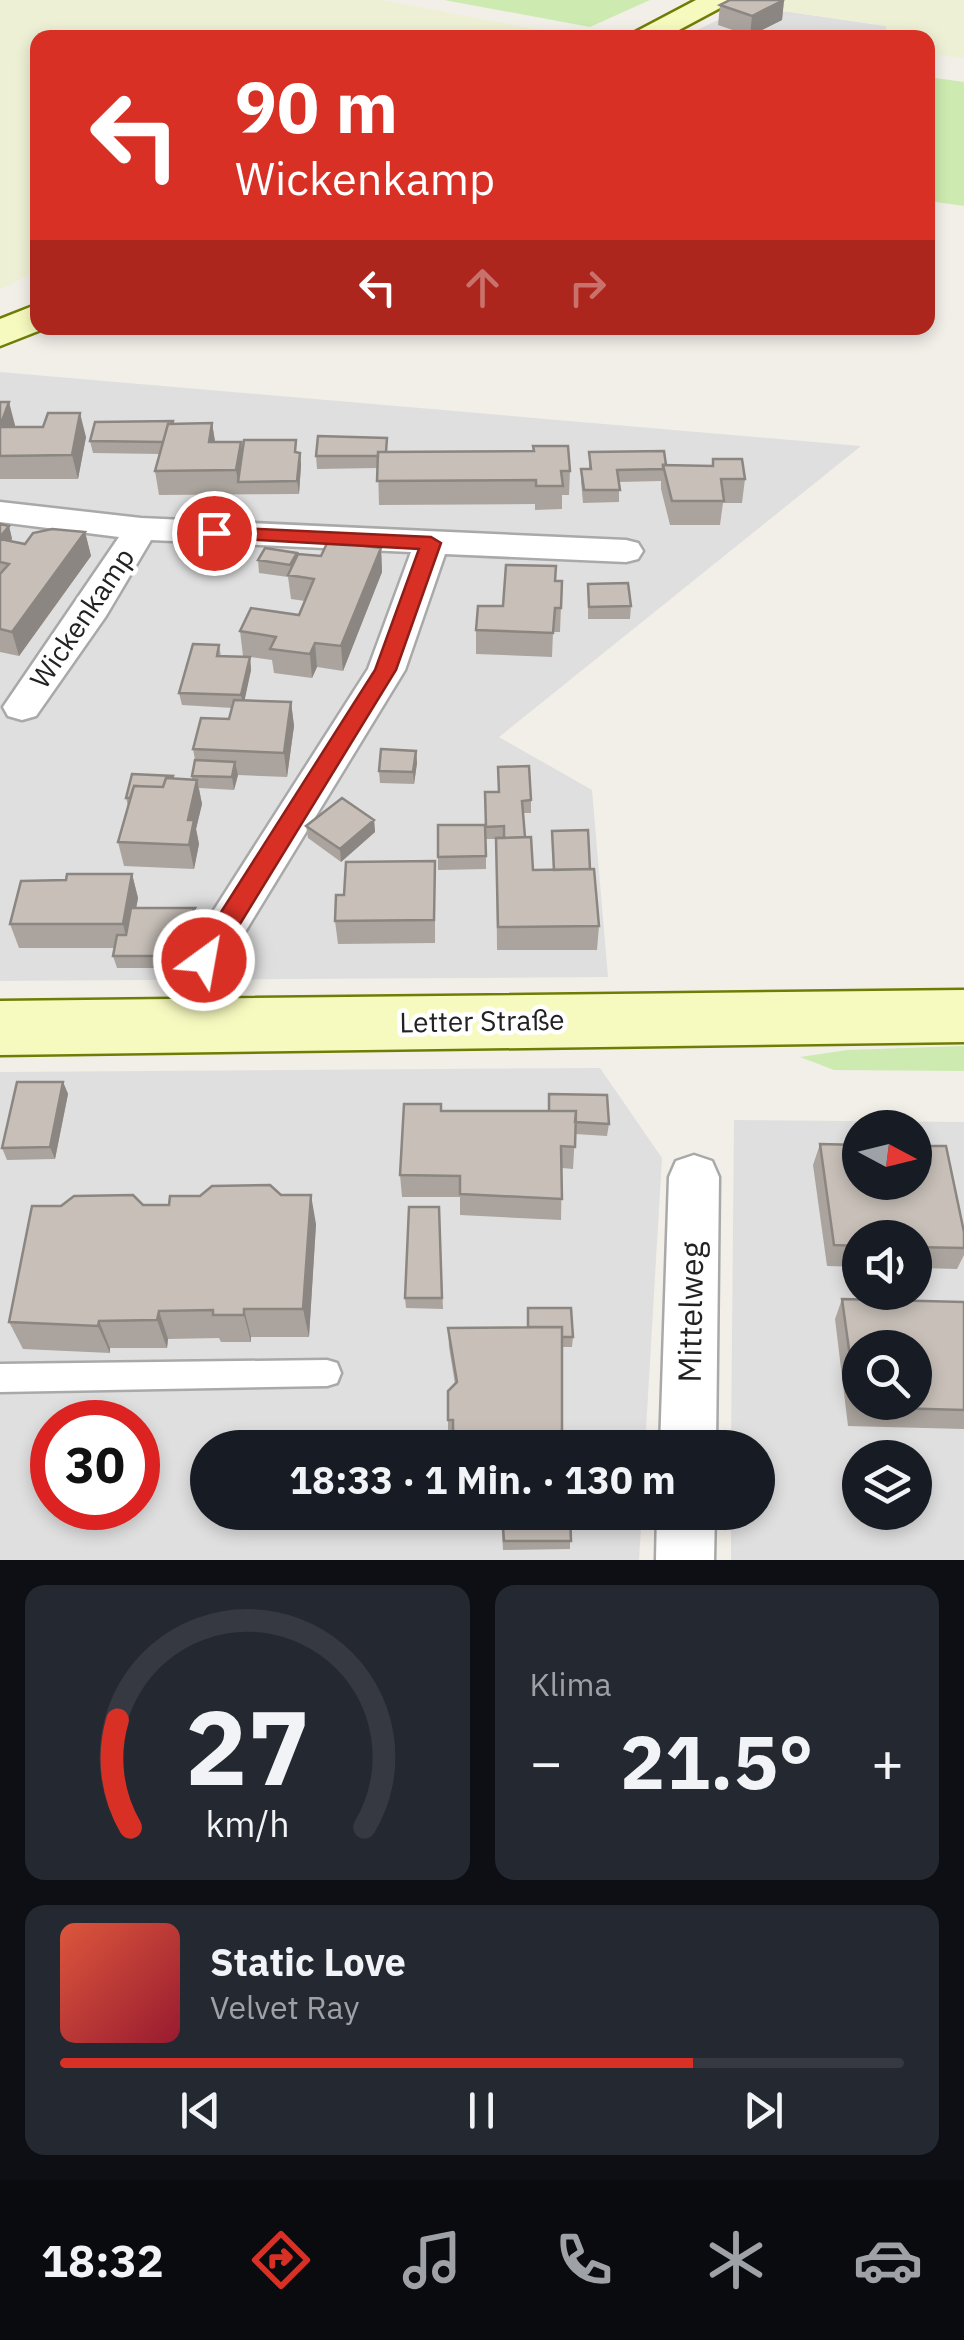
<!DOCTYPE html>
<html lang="de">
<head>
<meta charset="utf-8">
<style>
	:root { --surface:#171b24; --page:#242831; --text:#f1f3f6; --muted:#9ea1a6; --line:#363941; --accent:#d93025 }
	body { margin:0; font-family:"IBM Plex Sans",sans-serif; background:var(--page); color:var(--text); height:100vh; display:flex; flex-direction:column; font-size:38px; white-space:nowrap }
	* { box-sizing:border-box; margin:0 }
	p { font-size:32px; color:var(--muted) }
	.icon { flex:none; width:55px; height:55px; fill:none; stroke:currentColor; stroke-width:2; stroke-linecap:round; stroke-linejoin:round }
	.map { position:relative; height:1560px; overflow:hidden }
	.sheet { display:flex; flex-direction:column; gap:25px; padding:25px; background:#0d0f14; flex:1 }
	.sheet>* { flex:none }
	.guide { position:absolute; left:30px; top:30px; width:905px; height:305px; border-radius:20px; box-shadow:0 5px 15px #0003; background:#d93025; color:#fff; overflow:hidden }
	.needle { width:65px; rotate:97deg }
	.fabs { position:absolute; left:842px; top:1110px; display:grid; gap:20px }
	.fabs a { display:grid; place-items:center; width:90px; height:90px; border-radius:50%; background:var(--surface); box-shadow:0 5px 15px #0003; font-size:50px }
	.speed { position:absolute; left:30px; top:1400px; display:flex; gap:20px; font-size:50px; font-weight:700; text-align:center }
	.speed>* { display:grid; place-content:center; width:130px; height:130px; border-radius:50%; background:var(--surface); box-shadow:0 5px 15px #0003; line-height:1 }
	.speed .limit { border:15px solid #d22; background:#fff; color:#111 }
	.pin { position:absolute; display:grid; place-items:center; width:85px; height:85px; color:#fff; margin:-42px; border:5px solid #fff; border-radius:50%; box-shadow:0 2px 10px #0007 }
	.me { position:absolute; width:110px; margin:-55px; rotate:32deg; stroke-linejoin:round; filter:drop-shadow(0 0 8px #0008) }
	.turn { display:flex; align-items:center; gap:35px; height:210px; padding:0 40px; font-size:45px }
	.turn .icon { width:130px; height:130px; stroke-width:2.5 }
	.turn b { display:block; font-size:70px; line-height:85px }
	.lanes { display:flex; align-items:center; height:95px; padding:0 40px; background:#0003; justify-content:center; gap:50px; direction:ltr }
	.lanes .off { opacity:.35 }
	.big { font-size:75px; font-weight:800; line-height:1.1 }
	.sheet .card { flex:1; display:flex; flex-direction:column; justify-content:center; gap:15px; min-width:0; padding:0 35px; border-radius:20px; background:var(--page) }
	.sheet .dial { align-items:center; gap:0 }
	.dial svg { height:260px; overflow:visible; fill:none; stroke:var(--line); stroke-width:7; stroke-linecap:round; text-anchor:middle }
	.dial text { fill:var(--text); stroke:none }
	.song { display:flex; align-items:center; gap:30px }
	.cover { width:120px; height:120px; border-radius:15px; background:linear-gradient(135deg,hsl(10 70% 55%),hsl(350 70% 35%)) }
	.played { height:10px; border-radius:5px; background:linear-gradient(90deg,var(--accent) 75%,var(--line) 75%) }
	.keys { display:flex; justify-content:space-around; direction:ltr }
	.heat { display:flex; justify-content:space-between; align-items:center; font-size:55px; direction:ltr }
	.sheet .tiles { flex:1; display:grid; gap:25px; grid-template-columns:1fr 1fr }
	.card:last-child { grid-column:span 2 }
	.trip { position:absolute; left:190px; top:1430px; width:585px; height:100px; border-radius:50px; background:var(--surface); box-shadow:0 5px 15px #0003; font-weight:800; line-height:100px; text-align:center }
	.dock { display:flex; height:160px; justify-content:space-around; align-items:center; background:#090b0e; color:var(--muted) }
	.dock .icon { width:70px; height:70px }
	.dock .current { color:var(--accent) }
	.dock b { font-size:45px; color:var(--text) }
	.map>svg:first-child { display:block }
	.residential { fill:#e0dfdf; fill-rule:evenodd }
	.farmland { fill:#eef0d5 }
	.grass { fill:#cdebb0 }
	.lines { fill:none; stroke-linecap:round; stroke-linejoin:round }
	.service-casing { stroke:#a9a9a9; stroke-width:5 }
	.minor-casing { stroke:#a9a9a9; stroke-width:5 }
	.secondary-casing { stroke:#707d05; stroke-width:5 }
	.service { fill:#fff; fill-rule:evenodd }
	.minor { fill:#fff; fill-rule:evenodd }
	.secondary { fill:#f7fabf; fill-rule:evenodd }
	.wall { fill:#aba49e }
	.shaded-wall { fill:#8b8681 }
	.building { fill:#c7bfb8; stroke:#8b8681; stroke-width:2.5; fill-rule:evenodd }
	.route { fill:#d93025; stroke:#8d1f18; stroke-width:2.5 }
	.labels { text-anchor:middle; stroke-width:9; stroke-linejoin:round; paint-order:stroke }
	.street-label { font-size:28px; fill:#222; stroke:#fff }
	.near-street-label { font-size:32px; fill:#222; stroke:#fff }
</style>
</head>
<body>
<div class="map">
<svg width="964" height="1560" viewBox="0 0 964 1560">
	<rect width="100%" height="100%" fill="#f2efe9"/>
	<path class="residential" d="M748,6L886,26L888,37L680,38Z
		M0,372L861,446L499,737L592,790L608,977L0,981Z
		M600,1068L662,1158L645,1447L208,1448V1512L642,1513L639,1560H0V1072ZM52,1422H138V1508H52Z
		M734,1120L964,1122V1560H731V1513L758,1512V1448L731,1447ZM860,1128H915V1182H860ZM860,1238H915V1292H860ZM860,1348H915V1402H860ZM860,1458H915V1512H860Z"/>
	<path class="farmland" d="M0,0H381L568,35L38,38L37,272L0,289Z
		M760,0H964V58L928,54V38L888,37L886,26L748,6Z"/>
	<path class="grass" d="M444,0H650L590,27Z
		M928,77L964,82V206L928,201Z
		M964,1046V1071L834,1070L800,1057L847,1050Z"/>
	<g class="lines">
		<g class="service-casing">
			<path id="service" d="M327,1360L337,1363L341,1373L337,1383L327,1386L0,1392V1364Z"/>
		</g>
		<g class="minor-casing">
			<path id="minor" d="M0,502L141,518L626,540L638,543L643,551L638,559L626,562L445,554L405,670L220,973L204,978L188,973L182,960L368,669L411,552L151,540L106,616L36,716L22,720L8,716L3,707L119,537L0,522Z
				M694,1155L712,1161L719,1177L716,1448H660L669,1177L676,1161Z
				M657,1512H715L714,1560H656Z"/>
		</g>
		<g class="secondary-casing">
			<path id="secondary" d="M696,0H735L664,38H624Z
				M38,304V328H46L0,346V319Z
				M964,990V1042L0,1055V1001Z"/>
		</g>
		<use href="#service" class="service"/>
		<use href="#minor" class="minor"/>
		<use href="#secondary" class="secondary"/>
	</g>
	<path class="wall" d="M784,0L782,20L750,36L718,25L720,5Z
		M0,402L15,425L14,427L86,437L78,479H0Z
		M212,423L215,442H241L242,452L300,453L301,465L299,494L159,495L155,471L160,454L93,453L90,441L174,424Z
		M387,452L570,471L569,495H562V509L535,510V504L379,505L378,468L317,469L316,456Z
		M589,452L666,465L712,466L713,459L745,479L742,503H723L720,525H670L661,489V481L619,482V502L583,503L581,481V469H589Z
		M0,524L9,526L12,539L10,541L25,544L85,532L91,556L19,656L0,652Z
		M381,548L382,572L343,671L317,667L312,678L274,673L272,660L243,656L240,631L299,615L305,601L291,599L288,577L259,573L258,560L297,553L321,556Z
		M555,581H562L560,632H553L552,657L476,654V630L503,606Z
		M588,584L631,606L630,619H588Z
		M219,645L221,656L250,657L251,670L244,700L291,702L294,726L287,777L238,775L234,790L199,788L202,804L196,829L199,844L194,869L124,866L118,842L128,806L126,798L173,776L174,779L192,780V776L195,760L193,749L229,719L232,708L182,705L179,693Z
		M416,751L417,763L414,784L380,783L379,771Z
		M485,792L531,800V813H523L525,837L533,870H553L552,831L590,869L599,926L597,950H497L496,839H486Z
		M374,820L375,832L341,862L308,838L306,826Z
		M438,825L486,856V869L438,870Z
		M132,874L138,898L136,908H195L198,920L166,968H117L113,956L115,948H19L10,924L66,880Z
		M435,885V943L338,944L335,921Z
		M63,1082L68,1094L55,1159L7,1160L2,1148Z
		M442,1111L609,1124L607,1136L575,1134L573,1169L562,1168L561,1220L460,1215V1197H402L400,1175Z
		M820,1144L964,1232V1255L957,1269L920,1268L922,1282L917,1292H915V1238H860V1267L827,1266L813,1165Z
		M439,1207L443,1309L406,1308L405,1298Z
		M316,1224L309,1337H251V1342H221L219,1338L168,1339L167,1348H110V1353L23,1349L9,1322Z
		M842,1299L964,1302V1429L848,1426L835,1319Z
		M448,1328L573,1337L572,1347H562L453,1439H448V1420L455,1384L449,1347Z
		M455,1512H570V1549L503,1550L501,1516L455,1517Z"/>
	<path class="shaded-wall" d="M784,0L782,20L750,36L752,16Z
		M9,402L15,425L6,451L0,426Z
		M80,413L86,437L78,479L72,455Z
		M212,423L216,447L209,442Z
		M241,442L244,466L238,482L236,470Z
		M300,453L301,465L299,494L297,481Z
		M9,526L12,539L0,554V537Z
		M85,532L91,556L19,656L12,632Z
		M381,548L382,572L343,671L341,646Z
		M315,643L317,667L312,678L310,654Z
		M250,657L251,670L243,708L241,695Z
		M291,702L294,726L287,777L284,753Z
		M416,751L417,763L414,784L413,772Z
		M235,762L238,775L234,790L232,777Z
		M197,780L202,804L196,829L199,844L194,869L189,845L188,820Z
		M374,820L375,832L341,862L340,849Z
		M132,874L138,898L129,948L123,924Z
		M195,908L198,920L166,968L163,956Z
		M63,1082L68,1094L55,1159L50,1147Z
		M311,1195L316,1224L309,1337L303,1309Z
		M244,1309L251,1337V1342L244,1315Z
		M159,1311L168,1339L167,1348L157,1320Z
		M99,1321L110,1348V1353L98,1326Z"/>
	<path class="building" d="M730,0H784L752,16L720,5Z
		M753,32L795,37L751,38Z
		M0,402H9L0,426Z
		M48,413H80L72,455L0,456V427H43Z
		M173,421L172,424H168L163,442L90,441L95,422Z
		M212,423L209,442H241L236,470L155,471L168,424Z
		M318,436L387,438L386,452H378V456H316Z
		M244,440H296L295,452L300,453L297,481L238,482Z
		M533,446H568L570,471H561L563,486H536V480L377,481L378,452L534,451Z
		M664,451L666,465H663V469L617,470L620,490H584L581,469H591L589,452Z
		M713,459H742L745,479H721L724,501H672L663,465L713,466Z
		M0,524L9,526L0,537Z
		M52,529L85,532L12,632L0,629V574L9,564L0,562V539L25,544L33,533Z
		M328,541L381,548L341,646L315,643L310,654L270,649L276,637L240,631L251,608L299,615L314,579L288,575L298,554L321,556Z
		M265,548L297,553L290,565L258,560Z
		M506,565L556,566L555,581H562L561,608H555L553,633L476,630L478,606H503Z
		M628,583L631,606L589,607L588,584Z
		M193,644L219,645L217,656L250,657L241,695L179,693Z
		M234,700L291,702L284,753L193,749L201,718L229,719Z
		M381,749L416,751L413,772L379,771Z
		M195,760L235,762L232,777L192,776Z
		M529,766L531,800L522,801L525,837L504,838V826L486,827L485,792H499L498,767Z
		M132,774L173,776L172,778H166L163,787L134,786L130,798H126Z
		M166,778L197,780L188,820H194L189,845L118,842L134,786L163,787Z
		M342,798L374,820L340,849L306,826Z
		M438,825H485L486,856L438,857Z
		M588,830L590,869L554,870L552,831Z
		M531,837L533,870L594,869L599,926L498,927L496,838Z
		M435,861L434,920L335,921L336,895H344L346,862Z
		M67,874H132L123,924H10L21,881L66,880Z
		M131,908H195L163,956H113L117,935H126Z
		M17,1082H63L50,1147L2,1148Z
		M549,1094L607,1095L609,1124L575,1122L576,1111H549Z
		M404,1104H441V1111H576L575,1147L561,1146L562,1199L460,1194V1176L400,1175Z
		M820,1144L860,1145V1182H915V1146H946L964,1232V1248L915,1247V1238H860V1246L834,1245Z
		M270,1185L281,1195H311L303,1309H244V1315H213V1310L159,1311L157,1320L99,1321L98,1326L9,1322L32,1206H61L74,1196L133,1195L143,1205H169L170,1196H200L212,1186Z
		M409,1207H439L442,1298H405Z
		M915,1257H918L922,1282H915Z
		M842,1299L964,1302V1410L857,1407ZM860,1348H915V1402H860Z
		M528,1308H571L573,1337H562V1327H528Z
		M562,1327V1448H453V1420H448V1391L457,1382L448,1328Z
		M502,1512H570L571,1541H504Z"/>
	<path class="route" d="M214,527L431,537L441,543L396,670L213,968H195L191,960L195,953L375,670L419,549L207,537L204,533Z"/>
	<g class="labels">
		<g class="street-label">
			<text transform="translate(82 618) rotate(-56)" y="10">Wickenkamp</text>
			<text transform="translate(482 1021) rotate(-1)" y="10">Letter Straße</text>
		</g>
		<g class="near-street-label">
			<text transform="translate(691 1312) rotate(-89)" y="11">Mittelweg</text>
		</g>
	</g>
</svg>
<div class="fabs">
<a><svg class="needle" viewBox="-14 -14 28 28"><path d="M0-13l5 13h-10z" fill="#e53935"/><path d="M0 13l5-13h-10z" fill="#9ea1a6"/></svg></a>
<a><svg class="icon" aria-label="sound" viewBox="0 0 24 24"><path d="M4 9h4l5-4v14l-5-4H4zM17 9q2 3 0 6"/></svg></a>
<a><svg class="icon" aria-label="search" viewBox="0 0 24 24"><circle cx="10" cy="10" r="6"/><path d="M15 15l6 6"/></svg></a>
<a><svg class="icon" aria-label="layers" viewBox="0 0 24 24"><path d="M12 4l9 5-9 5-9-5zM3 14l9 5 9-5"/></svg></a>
</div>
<div class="speed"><div class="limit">30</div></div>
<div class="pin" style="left:214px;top:533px;background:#d93025"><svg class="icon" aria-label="arrive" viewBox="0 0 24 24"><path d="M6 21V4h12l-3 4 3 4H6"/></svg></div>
<svg class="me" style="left:204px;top:960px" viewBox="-20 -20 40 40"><circle r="17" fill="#d93025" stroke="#fff" stroke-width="3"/><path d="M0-11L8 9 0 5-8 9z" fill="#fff"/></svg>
<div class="trip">18:33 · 1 Min. · 130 m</div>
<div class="guide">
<div class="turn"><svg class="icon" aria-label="left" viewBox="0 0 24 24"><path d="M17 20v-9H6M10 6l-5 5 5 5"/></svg><div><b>90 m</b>Wickenkamp</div></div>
<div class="lanes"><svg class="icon" aria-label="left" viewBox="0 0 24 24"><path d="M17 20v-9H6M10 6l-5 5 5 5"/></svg><svg class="icon off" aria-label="ahead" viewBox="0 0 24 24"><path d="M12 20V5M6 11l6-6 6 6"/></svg><svg class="icon off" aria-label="right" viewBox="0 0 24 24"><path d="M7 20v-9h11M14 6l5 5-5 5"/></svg></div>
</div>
</div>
<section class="sheet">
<div class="tiles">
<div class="card dial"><svg viewBox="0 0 100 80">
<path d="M14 69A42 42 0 1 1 86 69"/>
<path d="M14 69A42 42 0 0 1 10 36" stroke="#d93025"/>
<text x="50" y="56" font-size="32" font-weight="700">27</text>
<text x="50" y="72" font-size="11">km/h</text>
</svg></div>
<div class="card"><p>Klima</p>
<div class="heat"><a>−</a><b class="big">21.5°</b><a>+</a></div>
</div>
<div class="card">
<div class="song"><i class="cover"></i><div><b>Static Love</b><p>Velvet Ray</p></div></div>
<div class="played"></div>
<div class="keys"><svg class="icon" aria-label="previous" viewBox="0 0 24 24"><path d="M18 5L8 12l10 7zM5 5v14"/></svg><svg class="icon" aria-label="pause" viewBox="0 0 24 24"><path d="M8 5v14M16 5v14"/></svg><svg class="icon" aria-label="next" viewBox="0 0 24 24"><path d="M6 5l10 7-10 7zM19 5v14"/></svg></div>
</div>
</div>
</section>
<nav class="dock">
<b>18:32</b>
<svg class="icon current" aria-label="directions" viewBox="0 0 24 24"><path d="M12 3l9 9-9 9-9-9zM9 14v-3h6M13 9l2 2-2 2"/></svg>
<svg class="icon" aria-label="music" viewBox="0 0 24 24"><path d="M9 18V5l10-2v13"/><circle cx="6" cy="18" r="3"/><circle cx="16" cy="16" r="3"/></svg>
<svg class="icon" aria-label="phone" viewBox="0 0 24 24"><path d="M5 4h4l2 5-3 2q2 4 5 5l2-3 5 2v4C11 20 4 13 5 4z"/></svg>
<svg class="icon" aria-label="climate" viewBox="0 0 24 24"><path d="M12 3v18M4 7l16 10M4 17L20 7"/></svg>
<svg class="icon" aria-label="car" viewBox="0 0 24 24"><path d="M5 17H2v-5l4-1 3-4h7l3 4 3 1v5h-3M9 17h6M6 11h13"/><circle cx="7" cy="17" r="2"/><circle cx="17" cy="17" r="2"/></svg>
</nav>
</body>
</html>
